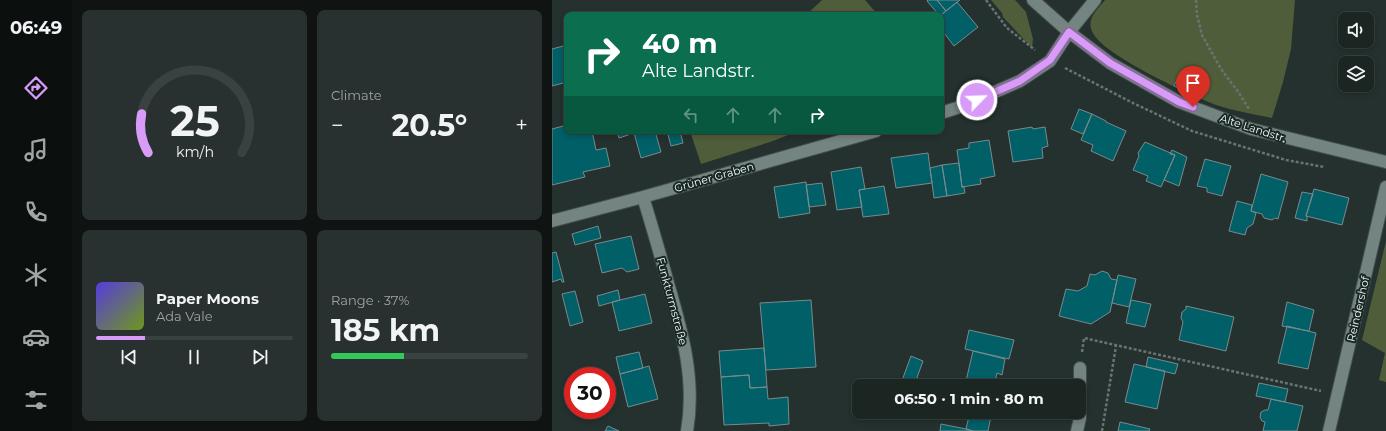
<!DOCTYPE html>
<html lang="en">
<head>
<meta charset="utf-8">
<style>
	:root { --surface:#1b2522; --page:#28312f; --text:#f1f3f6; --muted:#a0a5a5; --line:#394240; --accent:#d89bf8 }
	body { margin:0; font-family:Montserrat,sans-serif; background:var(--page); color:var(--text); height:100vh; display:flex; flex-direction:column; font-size:15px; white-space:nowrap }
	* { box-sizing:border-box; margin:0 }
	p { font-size:13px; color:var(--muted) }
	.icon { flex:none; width:22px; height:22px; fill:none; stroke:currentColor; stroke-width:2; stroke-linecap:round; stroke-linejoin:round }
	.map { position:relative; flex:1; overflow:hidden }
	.sheet { display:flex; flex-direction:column; gap:10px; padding:10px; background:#0f1413; width:480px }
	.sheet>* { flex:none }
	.banner { position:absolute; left:12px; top:12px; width:380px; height:122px; border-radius:8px; box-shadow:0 2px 6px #0003,0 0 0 1px var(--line); background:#0b6e4f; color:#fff; overflow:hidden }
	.tools { position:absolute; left:786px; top:12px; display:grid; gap:8px }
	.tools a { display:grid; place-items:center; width:36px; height:36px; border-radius:8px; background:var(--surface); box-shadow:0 2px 6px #0003,0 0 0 1px var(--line); font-size:20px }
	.speed { position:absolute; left:12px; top:367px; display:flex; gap:8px; font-size:20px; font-weight:700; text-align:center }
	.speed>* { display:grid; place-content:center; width:52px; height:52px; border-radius:50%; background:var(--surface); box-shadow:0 2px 6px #0003,0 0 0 1px var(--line); line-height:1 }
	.speed .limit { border:6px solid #d22; background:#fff; color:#111 }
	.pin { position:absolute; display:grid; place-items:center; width:34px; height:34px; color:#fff; margin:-41px -17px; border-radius:50% 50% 50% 0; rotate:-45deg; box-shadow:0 0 4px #0007 }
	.pin .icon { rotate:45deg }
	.me { position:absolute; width:44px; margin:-22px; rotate:66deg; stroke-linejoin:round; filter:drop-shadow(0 0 3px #0008) }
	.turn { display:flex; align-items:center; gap:14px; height:84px; padding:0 12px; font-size:18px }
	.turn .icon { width:52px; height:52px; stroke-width:2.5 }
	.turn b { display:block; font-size:28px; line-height:34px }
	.lanes { display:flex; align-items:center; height:38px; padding:0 12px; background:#0003; justify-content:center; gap:20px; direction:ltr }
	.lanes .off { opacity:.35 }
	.big { font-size:30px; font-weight:700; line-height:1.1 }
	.sheet .card { flex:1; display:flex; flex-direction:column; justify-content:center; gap:6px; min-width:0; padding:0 14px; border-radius:8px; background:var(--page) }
	.sheet .dial { align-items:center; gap:0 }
	.dial svg { height:104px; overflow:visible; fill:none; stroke:var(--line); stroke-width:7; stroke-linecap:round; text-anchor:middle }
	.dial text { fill:var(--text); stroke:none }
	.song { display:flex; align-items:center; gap:12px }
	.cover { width:48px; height:48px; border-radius:6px; background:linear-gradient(135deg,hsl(250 70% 55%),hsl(80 70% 35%)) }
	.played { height:4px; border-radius:2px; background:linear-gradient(90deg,var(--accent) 25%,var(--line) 25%) }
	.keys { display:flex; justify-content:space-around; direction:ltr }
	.heat { display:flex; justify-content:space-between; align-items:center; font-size:22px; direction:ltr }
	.charge { height:6px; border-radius:3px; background:linear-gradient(90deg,#34c759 37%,var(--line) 0) }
	.sheet .tiles { flex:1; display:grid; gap:10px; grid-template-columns:repeat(2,1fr) }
	.trip { position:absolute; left:300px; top:379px; width:234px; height:40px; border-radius:8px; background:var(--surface); box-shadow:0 2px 6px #0003,0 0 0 1px var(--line); font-weight:700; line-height:40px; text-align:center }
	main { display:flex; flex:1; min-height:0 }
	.tab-bar { display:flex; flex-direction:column; width:72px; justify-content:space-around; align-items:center; background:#0b0f0e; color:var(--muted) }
	.tab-bar .icon { width:28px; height:28px }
	.tab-bar .active { color:var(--accent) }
	.tab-bar b { font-size:18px; color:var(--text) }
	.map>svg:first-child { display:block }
	.green { fill:#505d3a }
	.building { fill:#015f68; stroke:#7a8a8c }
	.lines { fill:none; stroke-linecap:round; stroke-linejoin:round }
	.street-casing { stroke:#424e4b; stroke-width:14 }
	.secondary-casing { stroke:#424e4b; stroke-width:14 }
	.path { stroke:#687471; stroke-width:2.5; stroke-dasharray:3 2; stroke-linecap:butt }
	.street { stroke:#748480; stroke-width:12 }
	.secondary { stroke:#748480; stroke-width:12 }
	.route-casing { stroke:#8c65a1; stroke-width:10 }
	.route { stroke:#d89bf8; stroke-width:7 }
	.labels { text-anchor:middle; stroke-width:4; stroke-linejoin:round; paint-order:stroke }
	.street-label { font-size:11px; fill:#eef7f4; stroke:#1a2724 }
</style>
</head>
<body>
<main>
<nav class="tab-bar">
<b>06:49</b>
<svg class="icon active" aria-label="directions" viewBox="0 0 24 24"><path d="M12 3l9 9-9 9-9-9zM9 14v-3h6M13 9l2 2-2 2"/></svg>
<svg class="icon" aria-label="music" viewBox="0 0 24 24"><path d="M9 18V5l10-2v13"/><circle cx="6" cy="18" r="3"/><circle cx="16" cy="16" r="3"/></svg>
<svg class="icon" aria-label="phone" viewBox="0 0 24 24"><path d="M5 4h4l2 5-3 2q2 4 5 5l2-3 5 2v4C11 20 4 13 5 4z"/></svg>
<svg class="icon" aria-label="climate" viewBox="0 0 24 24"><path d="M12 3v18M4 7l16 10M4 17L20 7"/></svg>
<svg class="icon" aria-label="car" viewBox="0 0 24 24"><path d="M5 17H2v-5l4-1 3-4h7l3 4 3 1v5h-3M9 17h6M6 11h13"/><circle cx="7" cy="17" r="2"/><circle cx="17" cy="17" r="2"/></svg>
<svg class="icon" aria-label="filters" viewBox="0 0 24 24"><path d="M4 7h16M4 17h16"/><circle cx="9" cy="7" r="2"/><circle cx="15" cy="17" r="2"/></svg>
</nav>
<section class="sheet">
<div class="tiles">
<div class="card dial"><svg viewBox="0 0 100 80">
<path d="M14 69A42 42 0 1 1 86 69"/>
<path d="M14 69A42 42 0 0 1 9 39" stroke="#d89bf8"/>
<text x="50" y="56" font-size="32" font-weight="700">25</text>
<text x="50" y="72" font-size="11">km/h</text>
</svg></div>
<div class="card"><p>Climate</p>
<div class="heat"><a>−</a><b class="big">20.5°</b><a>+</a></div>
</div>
<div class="card">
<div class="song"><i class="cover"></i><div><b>Paper Moons</b><p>Ada Vale</p></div></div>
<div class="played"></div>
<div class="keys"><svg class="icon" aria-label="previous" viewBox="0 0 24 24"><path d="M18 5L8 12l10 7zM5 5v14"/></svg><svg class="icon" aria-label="pause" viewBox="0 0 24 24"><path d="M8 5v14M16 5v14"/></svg><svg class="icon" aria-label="next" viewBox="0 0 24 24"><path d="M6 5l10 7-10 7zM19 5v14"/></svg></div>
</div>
<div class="card"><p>Range · 37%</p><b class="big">185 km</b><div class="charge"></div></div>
</div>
</section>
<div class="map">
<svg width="834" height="431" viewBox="0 0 834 431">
	<rect width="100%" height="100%" fill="#24312e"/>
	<path class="green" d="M270,0H313L326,15H254Z
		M439,0H463L474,12L481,39L480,48L451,17L450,13Z
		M553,0H743L739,49L731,82L720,118C702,114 682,111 664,105C639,95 549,55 540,31C534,19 546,9 553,0Z
		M138,131H246L221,141L149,164Z
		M834,241V382L827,380L833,353L810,340Z"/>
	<path class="building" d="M376,0H385L394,11L389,15H387L375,1Z
		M385,0H408L394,11Z
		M405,2L426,27L402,46L392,33L389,36V15Z
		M15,45V82L0,86V49Z
		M625,80L636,84L632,91L622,86Z
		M527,109L540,114L531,134L519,129Z
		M540,114L554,121V122L574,131L561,161L539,151L541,145L529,140Z
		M15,125V131H40L44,150L54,148L58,166L31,172L33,177L0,185V129Z
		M480,127L481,129L493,127L496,146L490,148L491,158L461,162L456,131Z
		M65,131H103L109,152L89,158L82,133L67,138Z
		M115,131H128L131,143L119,146Z
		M437,140L443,176L428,179L429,184L410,187L405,150L417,148V143Z
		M593,142L623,155L609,187L594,181L596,176L581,170L587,156L586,153Z
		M620,150L635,157L627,186L612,180L623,155L618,154Z
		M376,153L380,183L344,188L339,158Z
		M653,159L679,166L670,196L655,192V188L645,186Z
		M407,163L410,187H412L413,193L395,196L390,165Z
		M390,165L395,196L382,198L378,168Z
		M309,167L313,189L307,190L310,207L285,210L279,172Z
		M709,174L736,182L726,219L723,218L720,220L712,218L710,214L699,211Z
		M254,182L258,213L227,218L222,187Z
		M270,183L274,205L257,207L254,185Z
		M332,186L337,214L311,217L307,190Z
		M762,189L797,198L790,225L754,216Z
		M750,192L761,194L754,216H755V221L743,218Z
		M685,201L700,205L699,211L704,213L701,224L695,228L693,235L677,231Z
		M46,226L49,238L23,245L20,234Z
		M79,236L87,269L75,272L70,268L50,273L43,244Z
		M4,252L12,282H10L9,279L0,282V253Z
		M550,271L556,273L559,279L565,280L558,312L539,324L507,316L514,289L526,291L535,286L538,274L543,275Z
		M566,275L584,279L577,307L560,303Z
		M66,290L68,300L47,306L45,296Z
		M23,291L31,322L18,326L10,294Z
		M93,294L100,323L67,331L60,302Z
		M259,300L264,367L214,370L208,303Z
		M579,300L599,304L593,327L574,323Z
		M735,302L762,310L757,331L730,326Z
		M634,306L682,317L674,351L627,340L631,322L629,318L630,312L634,309Z
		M735,326L764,333L756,369L726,363Z
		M417,330L462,340L457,359L413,349Z
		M212,348L215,387L198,388L197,375L169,377L167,351Z
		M421,351L453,359L450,375L445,373L442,386H404L406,379L414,381Z
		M87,352L91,368L68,374L64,357Z
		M359,356L371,361L362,386H348Z
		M596,357L626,364L623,374L594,367Z
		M582,364L613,371L605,409L573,402Z
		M97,366L106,399L76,407L68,374Z
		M197,375L198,388L215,387L216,399L236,397L237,424L217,426V423L172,425L169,377Z
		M707,383L736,389L733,402L704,396Z
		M719,399L751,406L745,431H711L713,422L710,421L708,417L709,412L713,410H716Z
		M418,412L439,416L436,431H421L414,429Z
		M568,422L598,429L597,431H566Z
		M389,424L414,429L421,431H388Z
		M56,426L67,431H53Z"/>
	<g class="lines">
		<g class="street-casing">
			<path id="street" d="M389,113L411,106L468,81L498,61L517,32L543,0
				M91,197C100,226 108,254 116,283C130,331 144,380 135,431
				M0,221L91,197L324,131
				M525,431L528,418V368
				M777,431L834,187"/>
		</g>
		<g class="secondary-casing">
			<path id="secondary" d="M481,0L517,32L558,63L627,102L699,129L834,162"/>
		</g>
		<path class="path" d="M434,0L455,28L483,50
			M644,0L645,15L650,35L669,69L687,93L697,109
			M513,68L581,103L640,131L734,160L772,167
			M530,352L532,338L769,391
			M550,431L564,346"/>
		<use href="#street" class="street"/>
		<use href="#secondary" class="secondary"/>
	</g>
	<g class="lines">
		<g class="route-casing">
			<path id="route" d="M425,100L468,81L498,60L517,32L558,63L627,102L641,107"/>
		</g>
		<use href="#route" class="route"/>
	</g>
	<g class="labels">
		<g class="street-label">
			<text transform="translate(701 128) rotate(18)" y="4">Alte Landstr.</text>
			<text transform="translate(162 177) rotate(-16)" y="4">Grüner Graben</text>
			<text transform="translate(120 301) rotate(75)" y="4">Funkturmstraße</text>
			<text transform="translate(806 309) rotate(-77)" y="4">Reindershof</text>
		</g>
	</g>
</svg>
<div class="tools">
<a><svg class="icon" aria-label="sound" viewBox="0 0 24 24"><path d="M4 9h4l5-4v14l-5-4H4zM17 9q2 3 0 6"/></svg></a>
<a><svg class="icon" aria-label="layers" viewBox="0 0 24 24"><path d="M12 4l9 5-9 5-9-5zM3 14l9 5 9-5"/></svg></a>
</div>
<div class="speed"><div class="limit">30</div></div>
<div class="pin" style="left:641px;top:107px;background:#d93025"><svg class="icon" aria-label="arrive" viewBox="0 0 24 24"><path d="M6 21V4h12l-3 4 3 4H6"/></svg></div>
<svg class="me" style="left:425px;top:100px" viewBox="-20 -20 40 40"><circle r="17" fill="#d89bf8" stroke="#fff" stroke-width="3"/><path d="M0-11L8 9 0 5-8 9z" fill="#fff"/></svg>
<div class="trip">06:50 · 1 min · 80 m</div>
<div class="banner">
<div class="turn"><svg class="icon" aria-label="right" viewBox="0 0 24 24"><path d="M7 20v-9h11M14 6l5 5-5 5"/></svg><div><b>40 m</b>Alte Landstr.</div></div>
<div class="lanes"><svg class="icon off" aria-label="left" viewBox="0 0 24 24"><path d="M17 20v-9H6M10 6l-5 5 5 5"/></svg><svg class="icon off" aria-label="ahead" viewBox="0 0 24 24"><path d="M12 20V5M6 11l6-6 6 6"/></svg><svg class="icon off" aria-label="ahead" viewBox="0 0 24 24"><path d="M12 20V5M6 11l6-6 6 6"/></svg><svg class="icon" aria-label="right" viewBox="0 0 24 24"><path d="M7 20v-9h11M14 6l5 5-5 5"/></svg></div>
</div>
</div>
</main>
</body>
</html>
